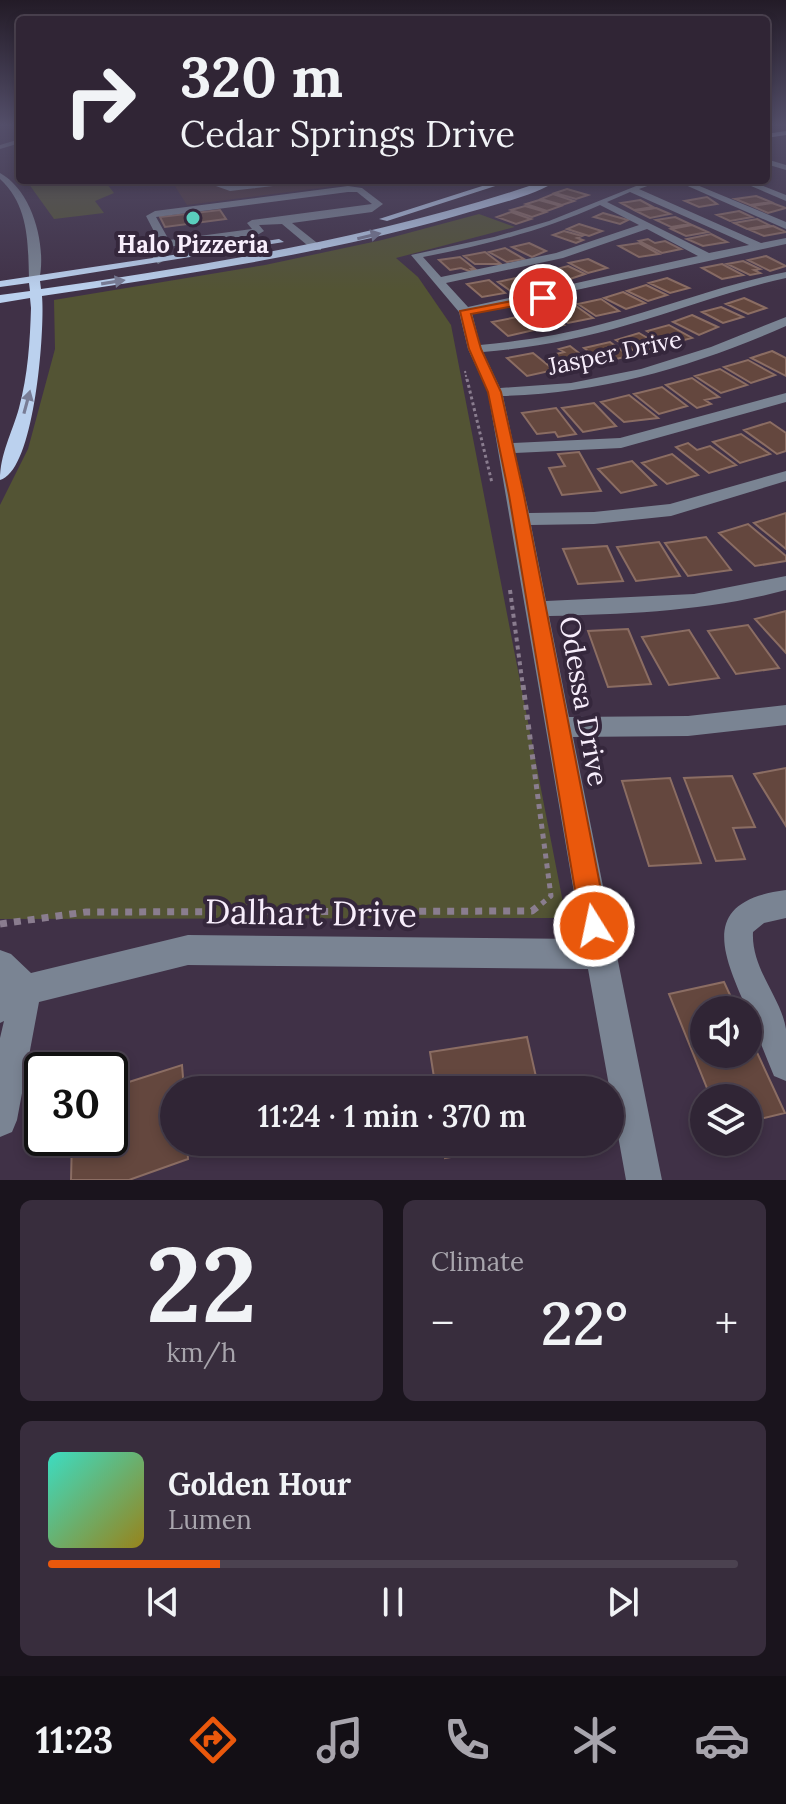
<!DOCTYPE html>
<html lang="en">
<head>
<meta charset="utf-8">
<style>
	:root { --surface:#302535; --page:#382d3d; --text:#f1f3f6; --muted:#a8a5ad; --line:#4b4250; --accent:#ea580c }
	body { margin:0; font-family:Lora,serif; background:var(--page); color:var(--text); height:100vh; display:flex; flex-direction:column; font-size:30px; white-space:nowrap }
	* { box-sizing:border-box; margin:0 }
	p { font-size:26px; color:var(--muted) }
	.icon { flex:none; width:44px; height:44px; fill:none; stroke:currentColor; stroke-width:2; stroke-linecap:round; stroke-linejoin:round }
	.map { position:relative; height:1180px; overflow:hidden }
	.side { display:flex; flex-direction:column; gap:20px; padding:20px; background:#1a141d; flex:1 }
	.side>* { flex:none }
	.banner { position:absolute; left:16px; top:16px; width:754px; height:168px; border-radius:8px; box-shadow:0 4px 12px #0003,0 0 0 2px var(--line); background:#302535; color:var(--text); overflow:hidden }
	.controls { position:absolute; left:690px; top:996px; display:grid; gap:16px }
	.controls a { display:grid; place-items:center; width:72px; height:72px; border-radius:50%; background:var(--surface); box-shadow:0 4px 12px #0003,0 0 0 2px var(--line); font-size:40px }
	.speed { position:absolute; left:24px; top:1052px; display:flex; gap:16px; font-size:40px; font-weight:700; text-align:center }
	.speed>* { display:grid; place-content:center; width:104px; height:104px; border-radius:50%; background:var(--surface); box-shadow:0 4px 12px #0003,0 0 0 2px var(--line); line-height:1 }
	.speed .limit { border:4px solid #111; border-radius:12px; background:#fff; color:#111 }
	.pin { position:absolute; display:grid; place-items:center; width:68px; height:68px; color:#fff; margin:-34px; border:4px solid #fff; border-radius:50%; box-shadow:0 2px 8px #0007 }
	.me { position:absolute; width:88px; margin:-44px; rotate:350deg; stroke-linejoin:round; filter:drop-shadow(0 0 6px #0008) }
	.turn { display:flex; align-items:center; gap:28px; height:168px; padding:0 32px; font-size:36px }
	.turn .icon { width:104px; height:104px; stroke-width:2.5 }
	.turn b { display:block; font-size:56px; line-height:68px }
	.big { font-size:60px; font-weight:600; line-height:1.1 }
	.side .card { flex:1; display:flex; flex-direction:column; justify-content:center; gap:12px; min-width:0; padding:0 28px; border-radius:12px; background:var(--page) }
	.side .dial { align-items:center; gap:0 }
	.dial b { font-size:104px; line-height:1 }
	.song { display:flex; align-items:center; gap:24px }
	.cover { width:96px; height:96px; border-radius:12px; background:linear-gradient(135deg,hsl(170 70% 55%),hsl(50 70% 35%)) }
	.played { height:8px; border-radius:4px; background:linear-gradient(90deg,var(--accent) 25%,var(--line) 25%) }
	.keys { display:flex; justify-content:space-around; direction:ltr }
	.heat { display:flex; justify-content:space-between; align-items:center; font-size:44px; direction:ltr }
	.side .tiles { flex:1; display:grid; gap:20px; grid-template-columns:1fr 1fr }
	.card:last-child { grid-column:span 2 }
	.trip { position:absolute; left:160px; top:1076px; width:464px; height:80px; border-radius:40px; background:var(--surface); box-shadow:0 4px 12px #0003,0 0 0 2px var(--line); font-weight:600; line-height:80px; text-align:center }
	.tab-bar { display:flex; height:128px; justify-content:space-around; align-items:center; background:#130f15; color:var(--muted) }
	.tab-bar .icon { width:56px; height:56px }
	.tab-bar .current { color:var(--accent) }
	.tab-bar b { font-size:36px; color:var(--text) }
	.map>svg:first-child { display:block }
	.education { fill:#4d393d }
	.green { fill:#535434 }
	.building { fill:#64473e; stroke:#8b6d63; stroke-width:2 }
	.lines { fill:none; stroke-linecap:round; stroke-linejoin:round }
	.path-far4 { stroke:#8a7d8f; stroke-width:2; stroke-dasharray:2 2; stroke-linecap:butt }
	.path-far3 { stroke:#8a7d8f; stroke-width:3; stroke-dasharray:3 3; stroke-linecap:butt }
	.path-far2 { stroke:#8a7d8f; stroke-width:4; stroke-dasharray:4 4; stroke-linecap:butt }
	.path-far1 { stroke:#8a7d8f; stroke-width:5; stroke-dasharray:5 5; stroke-linecap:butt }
	.path { stroke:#8a7d8f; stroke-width:7; stroke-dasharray:7 7; stroke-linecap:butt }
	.minor { fill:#7a8493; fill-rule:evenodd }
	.major { fill:#bbd1ee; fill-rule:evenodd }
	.oneway { fill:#787c95 }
	.route { fill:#ea580c; stroke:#983908; stroke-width:2 }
	.poi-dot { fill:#5acebd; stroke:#35273c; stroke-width:3 }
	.labels { text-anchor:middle; stroke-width:8; stroke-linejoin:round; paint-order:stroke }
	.far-poi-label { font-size:24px; font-weight:bold; fill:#f8eefc; stroke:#35273c }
	.far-street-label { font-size:24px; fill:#f8eefc; stroke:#35273c }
	.street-label { font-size:28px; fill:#f8eefc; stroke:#35273c }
	.near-street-label { font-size:34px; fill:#f8eefc; stroke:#35273c }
</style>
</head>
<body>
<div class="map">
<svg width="786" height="1180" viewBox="0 0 786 1180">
	<rect width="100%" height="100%" fill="#403147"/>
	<path class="education" d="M171,180H382L187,205Z"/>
	<path class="green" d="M26,180H104L114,193L95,201L104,213L54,219Z
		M479,214L515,227L396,258L418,277L451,325L566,918L0,919V505L28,449L55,349L54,300L265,265L382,240Z"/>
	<path class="building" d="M567,189L588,195L576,199L555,193Z
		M553,194L574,201L562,205L541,199Z
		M756,196L771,202L750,205L735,199Z
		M707,197L717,204L699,207L685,201Z
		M539,200L561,206L547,211L526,204Z
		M640,200L653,207L634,210L621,203Z
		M772,203L786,208L768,213L752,206Z
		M525,206L546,212L532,217L511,210Z
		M656,208L670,214L650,218L636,211Z
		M220,210L226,219L165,227L160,217Z
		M739,211L752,217L730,221L717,215Z
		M511,212L531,219L516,224L497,217Z
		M603,213L628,220L620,224L594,217Z
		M675,217L690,224L671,227L656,220Z
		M757,219L769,225L747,229L734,223Z
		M579,224L602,231L589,236L567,229Z
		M692,225L708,232L686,236L671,229Z
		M773,226L786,232L764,236L750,230Z
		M564,231L582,236L577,238L583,240L576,243L553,235Z
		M711,234L727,242L703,246L687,239Z
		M648,239L655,243L665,241L681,249L662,253L639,241Z
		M529,243L546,251L532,257L512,247Z
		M639,243L659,254L639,257L619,246Z
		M505,248L524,259L507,262L489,252Z
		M485,252L501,264H475L464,256Z
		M766,256L786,266L770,271L748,260Z
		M460,257L475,269H471L475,273L461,268L450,270L439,260Z
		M588,259L607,268L588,273L569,263Z
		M743,261L760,269L754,270L760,273L750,275L727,264Z
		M722,264L743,275L722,279L702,268Z
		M568,266L585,274L567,280L549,271Z
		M545,271L561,281L540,286L524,276Z
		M520,277L535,288L512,292L498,282Z
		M667,278L689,288L670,293L649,283Z
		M489,280L505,293L482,297L467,284Z
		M646,285L667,295L648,301L627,291Z
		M623,292L645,303L626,309L604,298Z
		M744,298L766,308L748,314L726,304Z
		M601,299L619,311L596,316L578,304Z
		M576,306L593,318L568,323L552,310Z
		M721,307L743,317L723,323L702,312Z
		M547,312L564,325L539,330L522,317Z
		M692,315L718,327L699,335L673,322Z
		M517,317L534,330L508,336L492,322Z
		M669,325L692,338L669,344L647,331Z
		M639,333L661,346L638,353L616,340Z
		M610,342L629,356L603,362L584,348Z
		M570,346L593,364L569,369L552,355L564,352L559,349Z
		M772,351L786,358V376L751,358Z
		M533,353L554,370L527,376L507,358Z
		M748,360L775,375L751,383L724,367Z
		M720,369L747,385L721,393L695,376Z
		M692,378L719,397L705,400L711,404L697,408L666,385Z
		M662,387L687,406L659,414L634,394Z
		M629,395L658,418L624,422L601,402Z
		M594,403L616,426L583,432L562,408Z
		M556,408L576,434L558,437L555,432L537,434L522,413Z
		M770,422L786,433V451L777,454L744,430Z
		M741,434L770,454L740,463L713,442Z
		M688,443L697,450L710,446L736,465L709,473L676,447Z
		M579,452L601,491L562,495L549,468L565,466L558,454Z
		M672,454L698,475L667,484L642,463Z
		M632,461L656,485L621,493L598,469Z
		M786,513V549L754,523Z
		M748,524L786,556V561L755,566L719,533Z
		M706,537L731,570L688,576L665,543Z
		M659,542L680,576L636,581L617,547Z
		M607,546L623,581L578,584L563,549Z
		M786,611V653L755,619Z
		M748,625L779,668L736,674L708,631Z
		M628,629L651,684L608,687L588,631Z
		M689,630L719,678L669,685L642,637Z
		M786,768V826L754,774Z
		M732,776L755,827L733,828L745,859L716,861L684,778Z
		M670,778L701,863L649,866L622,781Z
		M724,982L737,1010H704V1054H748V1033L785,1113L748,1122V1098H711L669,994Z
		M527,1037L539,1090H436L430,1052Z
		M182,1065L184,1090H174V1142H187L188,1159L129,1180H71L72,1138H110V1088Z
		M443,1142H536L445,1158Z"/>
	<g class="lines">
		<path class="path-far4" d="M465,371L467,381"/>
		<path class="path-far3" d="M467,379L492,483"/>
		<path class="path-far2" d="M510,590L523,687"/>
		<path class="path-far1" d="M523,685L551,896L540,905"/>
		<path class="path" d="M0,924L86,912L532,911L542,903"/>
		<path class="minor" d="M20,139V143L0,149V145Z
			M766,159L786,165V170L766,164Z
			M0,173C33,191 47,247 39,281L29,279C28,242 29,206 0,179Z
			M199,180L230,185L269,183L273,186L230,191Z
			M651,180H664L639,189L761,243L786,238V244L472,313L480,345C521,341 562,335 602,324C664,308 723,284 786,272V278C732,290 680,310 627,325C580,339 532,348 483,352L500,388L571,383L641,369L711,347L786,317V326C695,366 603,393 503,396L513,443L620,438L786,393V402L621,448L515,453L529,513L594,512L670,504L786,471V481L671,516L594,524L531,525L546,601L694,594L786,576V590C708,611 629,614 549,616L569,717L688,716L786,705V725L688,736L573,737L662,1180H626L588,969L188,965L39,1002L17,1120L12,1132L0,1137V1038L4,1021L0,1023V950L11,954L31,973L188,935L582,939L488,392L468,349L459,312L411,255L494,237L549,221ZM630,192L749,245L709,253L607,202ZM600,205L639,225L556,253L441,277L423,257C485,245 542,231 600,205ZM647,229L698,256L468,307L446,283L563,258Z
			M674,180H685L786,222V229Z
			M737,180H748L786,195V201Z
			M348,186L362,188L383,204L372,212L292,223L321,246V250H313L282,224L259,225L264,231L259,234L168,247L158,251L163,261L158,264L147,250L160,243L146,216L155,211ZM348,192H357L372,204L252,220L247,223L252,229L169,240L156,217Z
			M786,890V918L764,923L753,932C751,969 781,997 786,1029C786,1045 786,1064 786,1081L774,1076C765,1055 757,1033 748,1012C724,956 696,901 786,890Z"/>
		<path class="major" d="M786,131V135L766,138V134Z
			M501,180H514L387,221L379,219Z
			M547,180H559C530,198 488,206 456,216C320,255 181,275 42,296C45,328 35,471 0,480C0,454 12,433 19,408C28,375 30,341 31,308L30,298L0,303V295L30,291L29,283L0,287V281L279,239L284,242L40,281L41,289C213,264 382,237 547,180Z"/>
	</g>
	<defs><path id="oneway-solid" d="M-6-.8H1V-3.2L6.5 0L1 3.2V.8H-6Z" transform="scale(2)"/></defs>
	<g class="oneway">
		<use href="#oneway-solid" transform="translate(369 236) rotate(-13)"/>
		<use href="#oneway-solid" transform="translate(113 282) rotate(-9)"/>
		<use href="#oneway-solid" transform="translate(27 402) rotate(-75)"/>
	</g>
	<linearGradient id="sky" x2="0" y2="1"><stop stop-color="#231b27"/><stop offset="0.43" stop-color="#534e69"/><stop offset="1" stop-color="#534e69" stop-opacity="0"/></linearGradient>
	<rect width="786" height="290" fill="url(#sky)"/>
	<path class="route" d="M543,295L547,296V300L471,314L481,349L501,392L524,495L608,926L604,935L594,939L585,935L581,926L509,495L488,392L469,349L460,311Z"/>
	<circle class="poi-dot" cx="193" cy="218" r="8"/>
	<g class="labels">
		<g class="far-poi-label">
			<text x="193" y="253">Halo Pizzeria</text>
		</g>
		<g class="far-street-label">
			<text transform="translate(615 353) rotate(-12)" y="8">Jasper Drive</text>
		</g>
		<g class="street-label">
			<text transform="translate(584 701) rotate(80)" y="10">Odessa Drive</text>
		</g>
		<g class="near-street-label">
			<text transform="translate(311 913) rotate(1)" y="12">Dalhart Drive</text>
		</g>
	</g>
</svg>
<div class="controls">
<a><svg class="icon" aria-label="sound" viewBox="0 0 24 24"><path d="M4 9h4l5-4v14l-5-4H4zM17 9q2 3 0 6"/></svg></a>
<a><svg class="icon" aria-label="layers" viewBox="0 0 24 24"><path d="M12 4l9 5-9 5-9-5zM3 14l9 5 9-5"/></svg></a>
</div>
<div class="speed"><div class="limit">30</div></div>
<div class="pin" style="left:543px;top:298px;background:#d93025"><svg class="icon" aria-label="arrive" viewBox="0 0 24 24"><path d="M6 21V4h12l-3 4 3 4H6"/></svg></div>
<svg class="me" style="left:594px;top:926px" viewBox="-20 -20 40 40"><circle r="17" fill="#ea580c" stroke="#fff" stroke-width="3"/><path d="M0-11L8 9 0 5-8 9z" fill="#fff"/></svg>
<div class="trip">11:24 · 1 min · 370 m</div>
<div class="banner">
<div class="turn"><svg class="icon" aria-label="right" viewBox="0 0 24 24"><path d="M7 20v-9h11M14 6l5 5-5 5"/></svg><div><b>320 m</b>Cedar Springs Drive</div></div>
</div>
</div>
<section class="side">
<div class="tiles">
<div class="card dial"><b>22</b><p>km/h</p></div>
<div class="card"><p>Climate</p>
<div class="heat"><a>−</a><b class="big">22°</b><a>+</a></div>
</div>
<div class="card">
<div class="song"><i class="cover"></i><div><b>Golden Hour</b><p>Lumen</p></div></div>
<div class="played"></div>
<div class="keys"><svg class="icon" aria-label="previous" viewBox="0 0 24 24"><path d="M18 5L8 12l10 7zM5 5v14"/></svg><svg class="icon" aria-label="pause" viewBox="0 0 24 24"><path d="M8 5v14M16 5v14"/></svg><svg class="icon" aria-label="next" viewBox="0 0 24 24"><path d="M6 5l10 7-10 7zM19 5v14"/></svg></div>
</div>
</div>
</section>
<nav class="tab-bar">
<b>11:23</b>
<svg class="icon current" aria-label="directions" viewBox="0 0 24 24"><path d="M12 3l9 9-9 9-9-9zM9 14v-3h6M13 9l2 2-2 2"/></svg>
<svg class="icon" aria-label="music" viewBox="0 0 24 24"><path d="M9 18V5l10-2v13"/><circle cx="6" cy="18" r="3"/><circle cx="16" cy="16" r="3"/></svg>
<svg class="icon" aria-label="phone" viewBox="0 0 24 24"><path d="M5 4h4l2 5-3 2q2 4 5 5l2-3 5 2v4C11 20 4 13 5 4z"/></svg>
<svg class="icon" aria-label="climate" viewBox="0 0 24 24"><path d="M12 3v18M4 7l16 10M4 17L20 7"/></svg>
<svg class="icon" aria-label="car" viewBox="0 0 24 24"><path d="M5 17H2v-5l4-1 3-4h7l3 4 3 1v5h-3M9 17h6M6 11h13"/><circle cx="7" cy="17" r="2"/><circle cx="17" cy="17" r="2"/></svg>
</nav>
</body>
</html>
